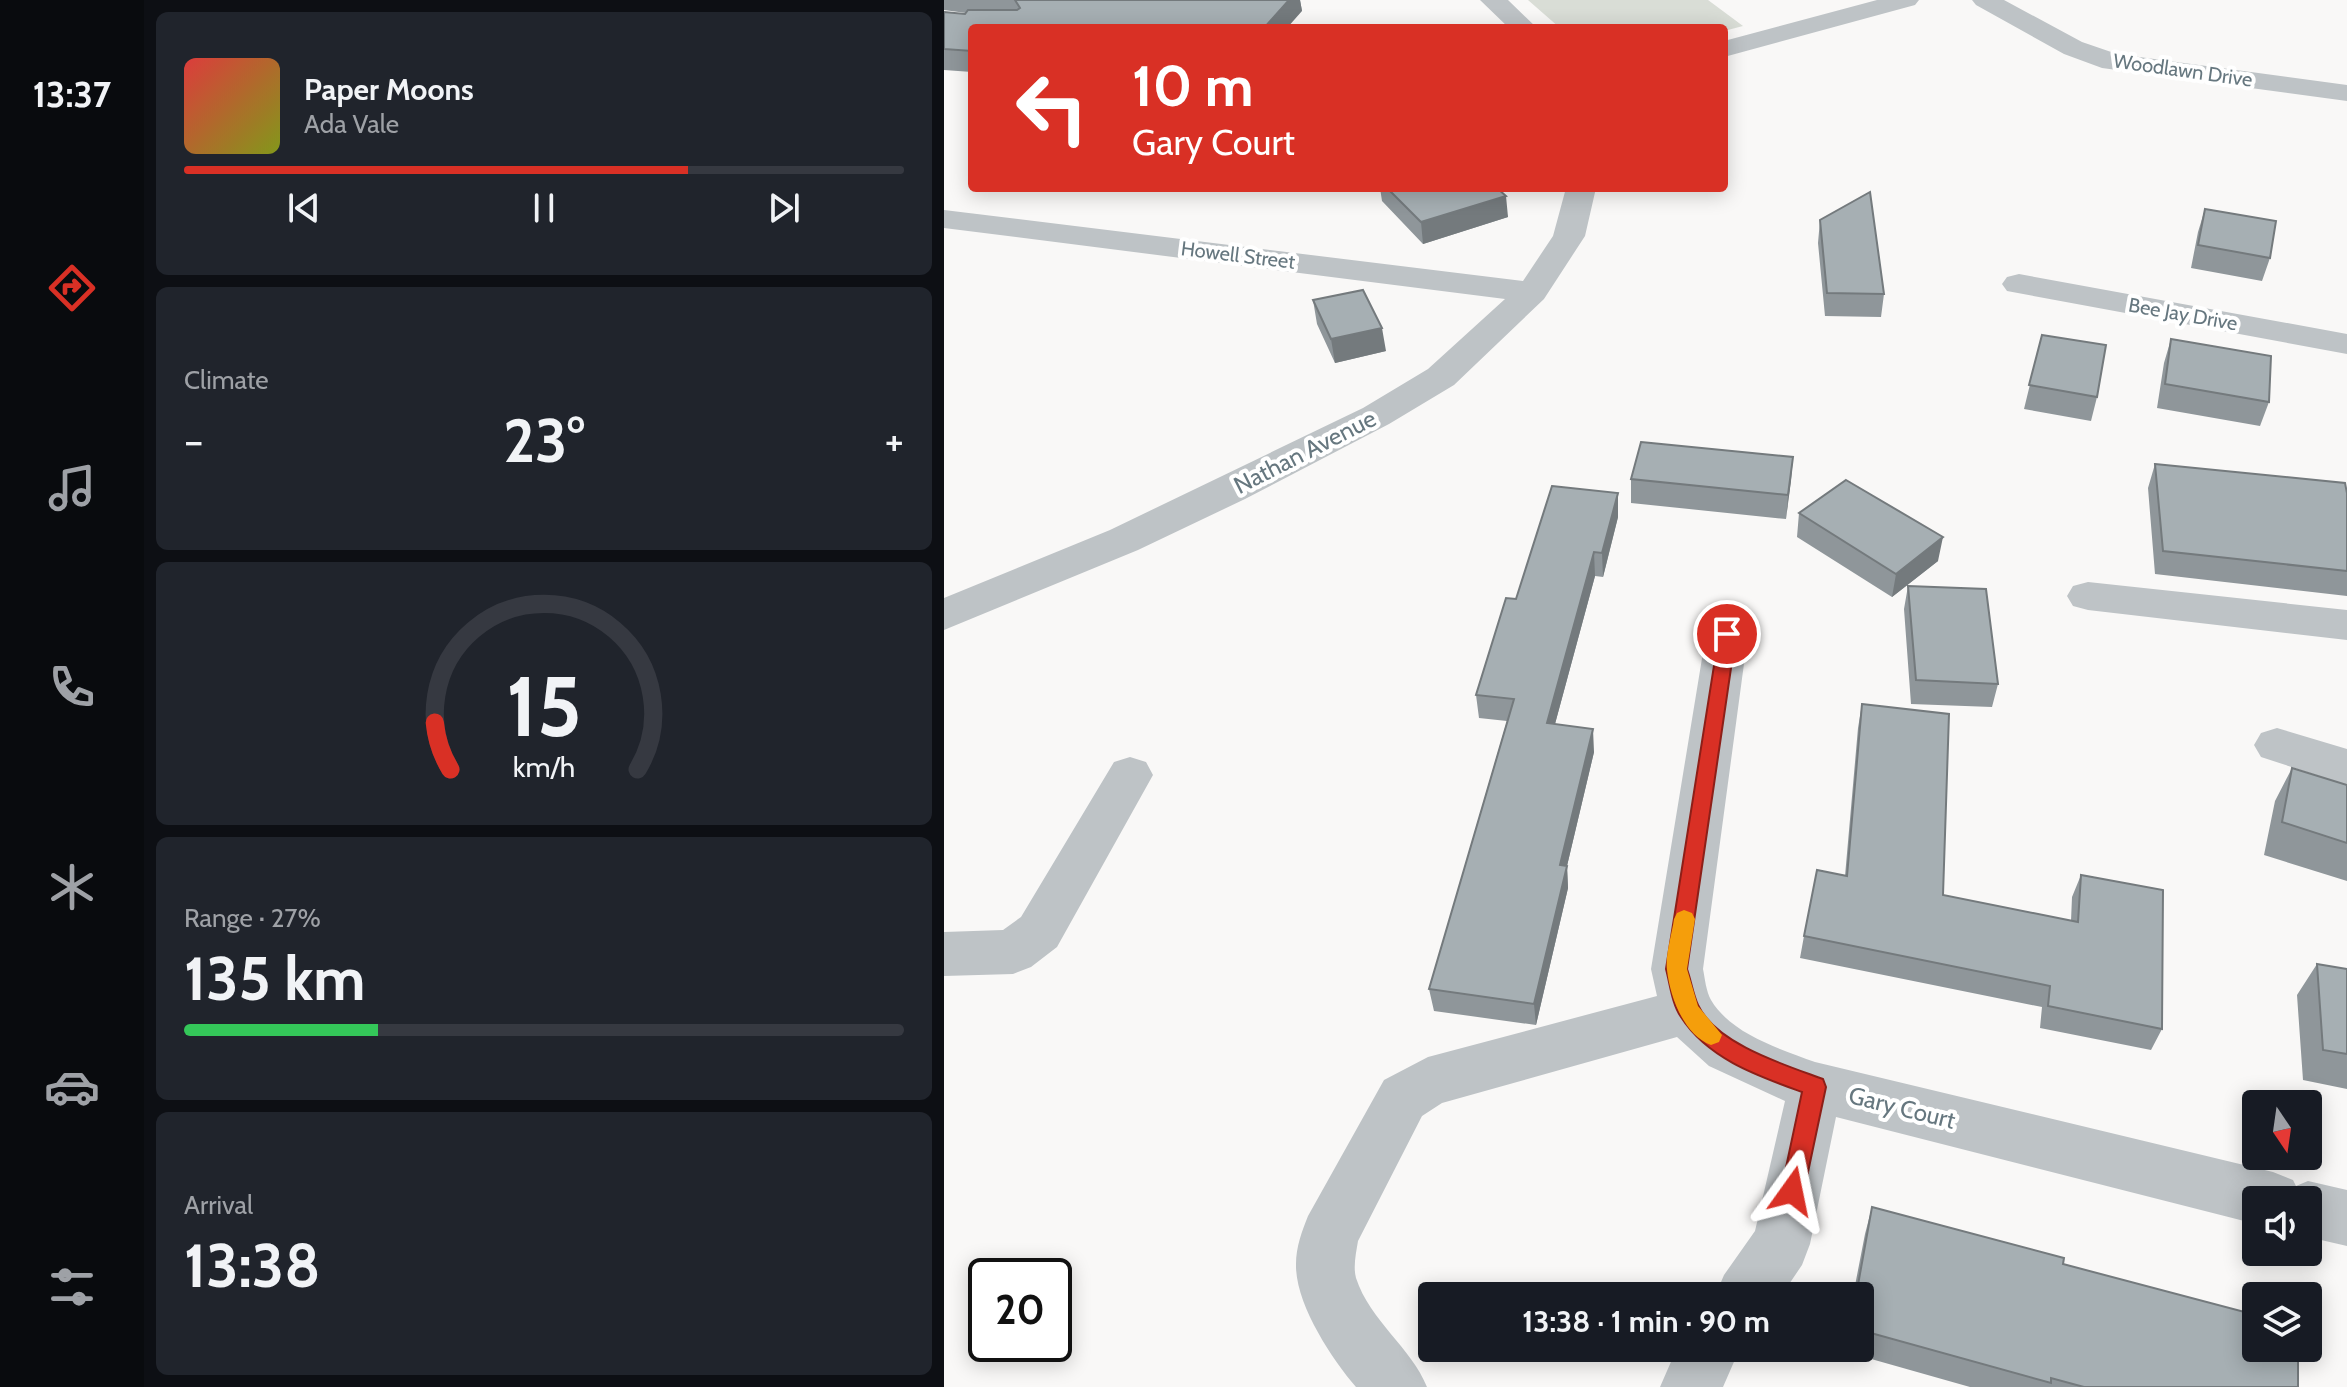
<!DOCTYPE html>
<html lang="en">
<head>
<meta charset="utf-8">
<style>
	:root { --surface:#171b24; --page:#20242c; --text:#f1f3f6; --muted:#9ea1a6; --line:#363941; --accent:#d93025 }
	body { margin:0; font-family:Cabin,sans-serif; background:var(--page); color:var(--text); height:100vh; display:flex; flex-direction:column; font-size:30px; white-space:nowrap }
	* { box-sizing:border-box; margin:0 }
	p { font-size:26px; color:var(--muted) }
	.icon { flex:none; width:44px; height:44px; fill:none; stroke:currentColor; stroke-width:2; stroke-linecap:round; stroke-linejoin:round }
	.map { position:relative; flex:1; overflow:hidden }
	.details { display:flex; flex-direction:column; gap:12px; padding:12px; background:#0d0f14; width:800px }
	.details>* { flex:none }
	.top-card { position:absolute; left:24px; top:24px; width:760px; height:168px; border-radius:8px; box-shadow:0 4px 20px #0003; background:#d93025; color:#fff; overflow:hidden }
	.needle { width:52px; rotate:167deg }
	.fabs { position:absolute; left:1298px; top:1090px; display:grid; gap:16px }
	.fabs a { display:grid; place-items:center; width:80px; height:80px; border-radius:8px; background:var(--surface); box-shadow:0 4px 20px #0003; font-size:40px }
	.speed { position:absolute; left:24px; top:1258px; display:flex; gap:16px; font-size:40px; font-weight:700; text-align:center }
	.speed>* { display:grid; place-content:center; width:104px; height:104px; border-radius:50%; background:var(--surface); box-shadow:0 4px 20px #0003; line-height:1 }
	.speed .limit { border:4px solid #111; border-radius:12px; background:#fff; color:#111 }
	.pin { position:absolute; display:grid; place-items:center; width:68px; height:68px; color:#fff; margin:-34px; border:4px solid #fff; border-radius:50%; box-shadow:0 2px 8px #0007 }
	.me { position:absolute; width:88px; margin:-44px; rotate:12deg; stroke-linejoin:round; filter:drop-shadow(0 0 6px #0008) }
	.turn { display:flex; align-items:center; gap:28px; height:168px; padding:0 32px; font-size:36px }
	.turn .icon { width:104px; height:104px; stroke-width:2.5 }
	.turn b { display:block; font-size:56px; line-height:68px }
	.big { font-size:60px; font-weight:700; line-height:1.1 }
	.details .tile { flex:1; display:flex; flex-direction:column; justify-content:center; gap:12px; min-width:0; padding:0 28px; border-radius:12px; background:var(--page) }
	.details .dial { align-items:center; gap:0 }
	.dial svg { height:208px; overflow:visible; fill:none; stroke:var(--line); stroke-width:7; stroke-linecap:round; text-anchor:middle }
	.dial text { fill:var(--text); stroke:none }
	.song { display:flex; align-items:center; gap:24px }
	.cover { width:96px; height:96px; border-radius:12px; background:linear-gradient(135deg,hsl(0 70% 55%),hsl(70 70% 35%)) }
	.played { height:8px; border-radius:4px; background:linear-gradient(90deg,var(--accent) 70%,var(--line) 70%) }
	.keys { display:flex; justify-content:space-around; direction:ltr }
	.heat { display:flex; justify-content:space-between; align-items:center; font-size:44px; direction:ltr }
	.charge { height:12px; border-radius:6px; background:linear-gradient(90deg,#34c759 27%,var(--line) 0) }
	.trip { position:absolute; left:474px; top:1282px; width:456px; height:80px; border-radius:8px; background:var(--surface); box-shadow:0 4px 20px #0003; font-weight:700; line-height:80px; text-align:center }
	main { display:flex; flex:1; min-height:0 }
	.tab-bar { display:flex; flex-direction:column; width:144px; justify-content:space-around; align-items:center; background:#090b0e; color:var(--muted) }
	.tab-bar .icon { width:56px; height:56px }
	.tab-bar .on { color:var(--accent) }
	.tab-bar b { font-size:36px; color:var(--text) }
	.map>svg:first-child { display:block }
	.green { fill:#d9ddd6 }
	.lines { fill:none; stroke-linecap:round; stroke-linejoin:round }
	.minor { fill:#bec3c6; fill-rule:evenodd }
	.wall { fill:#8f969a }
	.shaded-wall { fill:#747a7d }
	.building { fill:#a6afb3; stroke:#747a7d; stroke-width:2 }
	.route { fill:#d93025; stroke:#8d1f18; stroke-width:2 }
	.slow { fill:#f59e0b }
	.labels { text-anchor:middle; stroke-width:8; stroke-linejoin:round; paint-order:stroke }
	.far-street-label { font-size:20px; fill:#66777f; stroke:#fff }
	.street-label { font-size:24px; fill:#66777f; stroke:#fff }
</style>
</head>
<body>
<main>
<nav class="tab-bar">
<b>13:37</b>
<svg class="icon on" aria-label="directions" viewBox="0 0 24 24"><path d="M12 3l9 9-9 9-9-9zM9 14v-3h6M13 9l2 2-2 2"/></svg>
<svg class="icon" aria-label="music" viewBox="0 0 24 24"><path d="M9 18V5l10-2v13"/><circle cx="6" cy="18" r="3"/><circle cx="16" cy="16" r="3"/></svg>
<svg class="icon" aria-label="phone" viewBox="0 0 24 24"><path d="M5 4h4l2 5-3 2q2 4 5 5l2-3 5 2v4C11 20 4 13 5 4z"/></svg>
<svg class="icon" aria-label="climate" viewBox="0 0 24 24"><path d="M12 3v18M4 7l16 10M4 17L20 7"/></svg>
<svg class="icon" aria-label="car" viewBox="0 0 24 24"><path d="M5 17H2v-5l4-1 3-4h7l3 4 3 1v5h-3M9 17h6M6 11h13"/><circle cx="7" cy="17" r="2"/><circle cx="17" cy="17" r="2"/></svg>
<svg class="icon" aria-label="filters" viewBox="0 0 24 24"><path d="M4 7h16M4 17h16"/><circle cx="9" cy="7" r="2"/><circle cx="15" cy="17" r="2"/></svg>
</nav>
<section class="details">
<div class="tile">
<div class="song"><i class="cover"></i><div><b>Paper Moons</b><p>Ada Vale</p></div></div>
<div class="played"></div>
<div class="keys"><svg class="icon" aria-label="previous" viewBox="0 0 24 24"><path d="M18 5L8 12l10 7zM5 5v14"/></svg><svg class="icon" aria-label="pause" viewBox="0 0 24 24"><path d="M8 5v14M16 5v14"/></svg><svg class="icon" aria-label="next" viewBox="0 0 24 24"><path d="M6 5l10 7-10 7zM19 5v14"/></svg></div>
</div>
<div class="tile"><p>Climate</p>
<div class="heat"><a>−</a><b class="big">23°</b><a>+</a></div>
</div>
<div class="tile dial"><svg viewBox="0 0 100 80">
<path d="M14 69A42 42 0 1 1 86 69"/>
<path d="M14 69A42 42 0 0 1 8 51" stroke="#d93025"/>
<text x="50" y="56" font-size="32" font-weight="700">15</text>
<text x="50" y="72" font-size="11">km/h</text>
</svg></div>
<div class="tile"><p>Range · 27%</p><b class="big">135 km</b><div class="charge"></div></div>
<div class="tile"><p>Arrival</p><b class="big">13:38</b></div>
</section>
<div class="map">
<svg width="1403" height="1387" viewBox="0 0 1403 1387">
	<rect width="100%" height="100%" fill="#f9f8f7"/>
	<path class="green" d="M584,0H764L799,26L780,31V28H616Z"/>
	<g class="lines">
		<path class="minor" d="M536,0H564L593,28H565Z
			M933,0H975L971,5L780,57V41Z
			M1028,0H1060L1138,42L1173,54L1403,85V101L1158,68L1120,54L1032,5Z
			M622,188H652L641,236L600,299L510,385L445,424L301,499L194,550L0,630V598L166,530L419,408L484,369L561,299L0,228V210L579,281L609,236Z
			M1075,274L1403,334V354L1063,291L1058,284L1063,277Z
			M1144,582L1403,610V640L1144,610L1129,606L1123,596L1129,586Z
			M783,619L798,623L804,634L759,969C761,979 762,991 767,1000C787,1034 836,1049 871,1062L1329,1172L1349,1180L1352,1186L1364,1181L1403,1190V1246L1364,1237V1200H1312V1224L892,1117L866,1244L858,1265L837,1296H771L780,1275L811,1231L841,1101L765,1066L733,1037L498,1103L478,1116L414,1241C412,1253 409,1267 412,1278C426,1321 467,1347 483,1387H412C387,1358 351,1303 352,1264C352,1247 358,1231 364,1216L440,1080L484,1057L713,996L707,969L762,634L768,623Z
			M1333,728L1403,749V785L1317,757L1310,745L1317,733Z
			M186,757L202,762L209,775L113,947L87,967L69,974L0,976V932L59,930L77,917L170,762Z
			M733,1348H796L779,1387H716Z"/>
	</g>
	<path class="wall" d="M0,0H356L358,11L28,28V72L0,70V12L21,14L22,13L0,10Z
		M436,188H553L564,217L479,244L438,201Z
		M1261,209L1326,258L1318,281L1247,268L1254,232Z
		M876,220L940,294L937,317L881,316L874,243Z
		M369,300L442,351L391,363L373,324Z
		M1098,335L1153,397L1147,421L1080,409Z
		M1227,339L1325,402L1316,426L1213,408L1220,363Z
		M849,457L842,519L687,503V479Z
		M1211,464L1403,493V596L1211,574L1204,488Z
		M674,493V517L659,577L651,576L611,724L650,752L623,866L624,888L592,1025L490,1011L485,989L563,721L535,718L532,695L572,599Z
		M855,513L994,561L948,597L853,537Z
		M964,586L1054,684L1048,707L967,704L960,609Z
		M918,704L999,895L1127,921L1128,897L1137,875L1218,1029L1207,1050L1096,1028L1098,1007L856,958L860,936L901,876L914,728Z
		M1348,768L1403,785V881L1320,855L1331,801Z
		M1373,964L1403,969V1089L1359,1080L1353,995Z
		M928,1207L1119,1264L1354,1387H1026L899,1351V1348H916V1296H909L921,1234Z"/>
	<path class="shaded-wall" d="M345,0H356L358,11L343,28H320Z
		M562,196L564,217L479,244L477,222Z
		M438,328L442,351L391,363L387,339Z
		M849,457L847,481L842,519L844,495Z
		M674,493V517L659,577L658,553Z
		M999,537L994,561L948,597L952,574Z
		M650,552L651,576L605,746L603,723Z
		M649,729L650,752L618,887L616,865Z
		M623,866L624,888L592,1025L590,1004Z"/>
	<path class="building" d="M71,0H345L320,28H28V51L0,49V12L21,14L24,10H73L76,8Z
		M443,188H553L562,196L477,222Z
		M926,192L940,294L883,293L876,220Z
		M1261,209L1332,221L1326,258L1254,245Z
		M419,290L438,328L387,339L369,300Z
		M1098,335L1162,345L1153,397L1085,385Z
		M1227,339L1327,356L1325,402L1221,384Z
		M697,442L849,457L844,495L687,479Z
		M1211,464L1401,483L1403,493V571L1219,551Z
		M902,480L999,537L952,574L855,513Z
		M608,486L674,493L658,553L650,552L603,723L649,729L616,865L623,866L590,1004L485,989L570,699L532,695L562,598L572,599Z
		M964,586L1042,589L1054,684L972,680Z
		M918,704L1005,714L999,895L1134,922L1137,875L1219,890L1218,1029L1104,1006L1106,986L860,936L873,870L903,876Z
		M1348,768L1403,785V843L1338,822Z
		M1373,964L1403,969V1054L1379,1050Z
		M928,1207L1120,1258L1119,1264L1312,1315V1348H1354V1387H1140L1107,1378V1383L916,1330V1296H912Z"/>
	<path class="route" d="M783,628L792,634L743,969C747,980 749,994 754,1005C772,1044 841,1065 879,1079L882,1087L860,1191L857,1199L848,1203L840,1199L837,1191L858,1092C814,1076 764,1059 737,1017C728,1004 726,984 722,969L775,634Z"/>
	<path class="slow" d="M740,910L748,913L751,919L743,969L754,1006L778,1035L775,1042L767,1045C740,1035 726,997 723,970C721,955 728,934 730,919L733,913Z"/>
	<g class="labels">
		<g class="far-street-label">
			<text transform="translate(1239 70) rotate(8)" y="7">Woodlawn Drive</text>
			<text transform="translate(294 255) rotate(7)" y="7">Howell Street</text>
			<text transform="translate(1239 314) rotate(10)" y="7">Bee Jay Drive</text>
		</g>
		<g class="street-label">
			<text transform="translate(361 452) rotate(-27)" y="8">Nathan Avenue</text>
			<text transform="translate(958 1108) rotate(14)" y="8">Gary Court</text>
		</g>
	</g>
</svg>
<div class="fabs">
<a><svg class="needle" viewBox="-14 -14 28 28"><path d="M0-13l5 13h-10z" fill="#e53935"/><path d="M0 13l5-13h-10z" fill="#9ea1a6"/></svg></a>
<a><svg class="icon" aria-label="sound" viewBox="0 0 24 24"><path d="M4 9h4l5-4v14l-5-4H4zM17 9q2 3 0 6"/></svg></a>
<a><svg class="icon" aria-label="layers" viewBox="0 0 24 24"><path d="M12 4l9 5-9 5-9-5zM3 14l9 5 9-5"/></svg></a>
</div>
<div class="speed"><div class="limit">20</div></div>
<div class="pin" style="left:783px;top:634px;background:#d93025"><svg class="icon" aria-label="arrive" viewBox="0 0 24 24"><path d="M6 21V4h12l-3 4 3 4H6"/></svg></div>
<svg class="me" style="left:848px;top:1191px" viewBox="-20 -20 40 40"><path d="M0-17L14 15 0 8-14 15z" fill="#d93025" stroke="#fff" stroke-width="4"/></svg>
<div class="trip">13:38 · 1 min · 90 m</div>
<div class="top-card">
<div class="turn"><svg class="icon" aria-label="left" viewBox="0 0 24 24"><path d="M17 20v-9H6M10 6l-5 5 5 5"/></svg><div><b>10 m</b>Gary Court</div></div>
</div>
</div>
</main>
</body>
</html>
